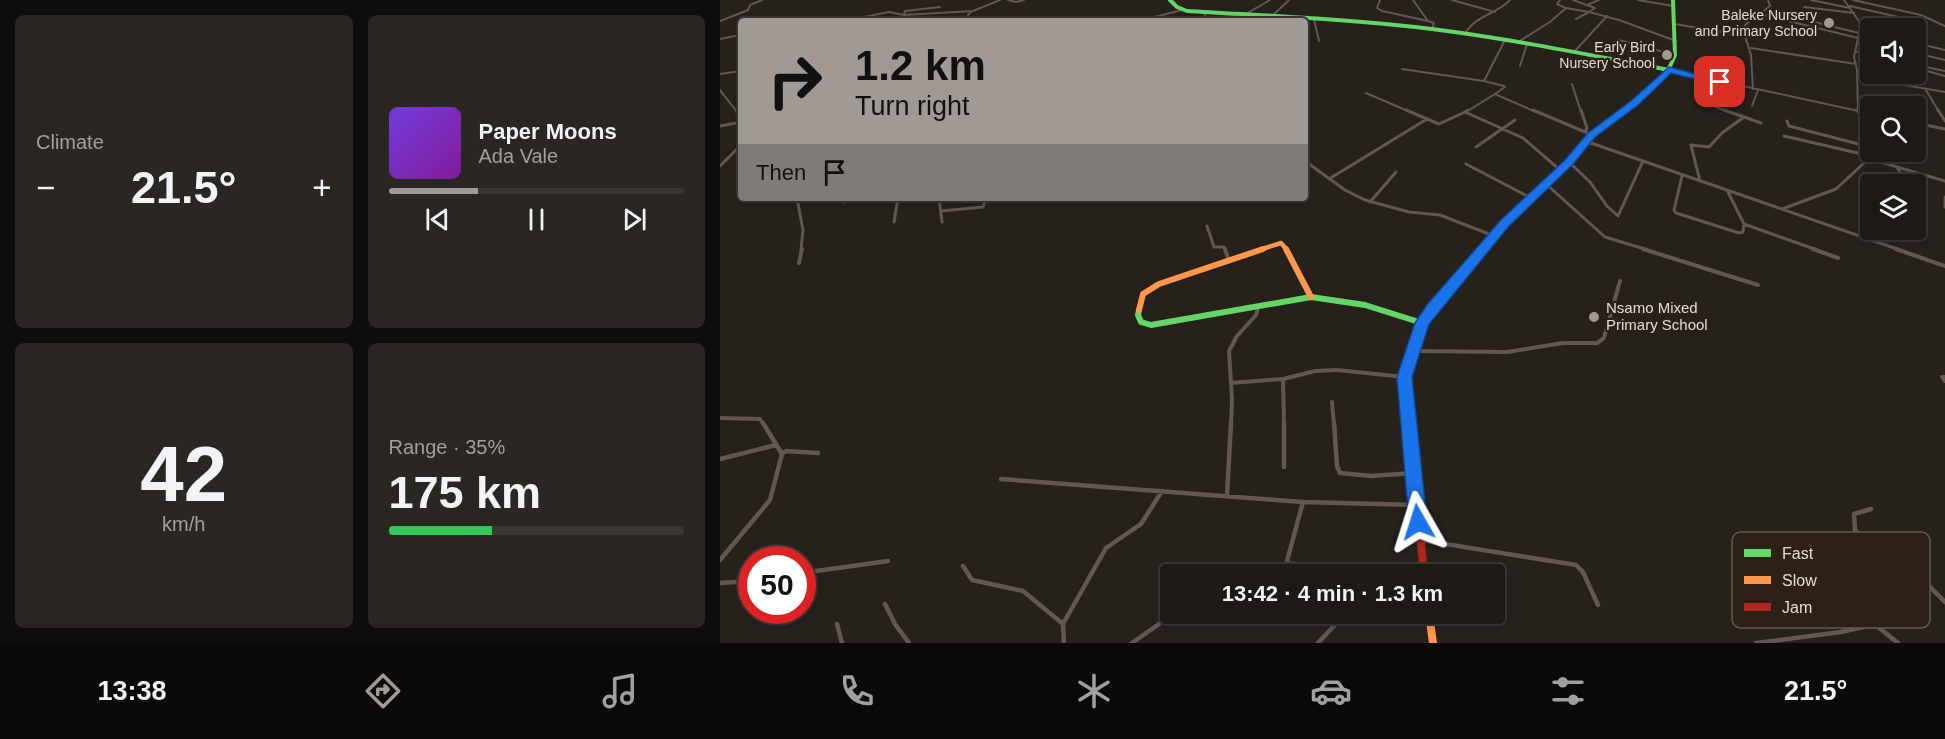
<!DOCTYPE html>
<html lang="en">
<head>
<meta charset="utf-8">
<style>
	:root { --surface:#1d1915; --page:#2a2622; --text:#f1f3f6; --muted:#a0a0a0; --line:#3b3834; --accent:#a19a94 }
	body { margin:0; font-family:Helvetica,sans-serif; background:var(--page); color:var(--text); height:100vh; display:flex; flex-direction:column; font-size:22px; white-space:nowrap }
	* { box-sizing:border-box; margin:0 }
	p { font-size:20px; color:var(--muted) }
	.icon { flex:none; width:33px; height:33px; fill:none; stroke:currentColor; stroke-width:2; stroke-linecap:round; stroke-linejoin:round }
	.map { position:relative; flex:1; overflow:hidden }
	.details { display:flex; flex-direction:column; gap:15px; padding:15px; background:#100e0c; width:720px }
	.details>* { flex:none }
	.guide { position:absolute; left:18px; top:18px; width:570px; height:183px; border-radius:6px; box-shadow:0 3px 9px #0003,0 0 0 2px var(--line); background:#a19a94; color:#111; overflow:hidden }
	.fabs { position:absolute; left:1140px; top:18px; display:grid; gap:12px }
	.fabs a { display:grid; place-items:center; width:66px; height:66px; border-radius:6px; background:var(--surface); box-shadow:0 3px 9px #0003,0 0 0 2px var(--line); font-size:30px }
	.speed { position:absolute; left:18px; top:546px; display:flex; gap:12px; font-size:30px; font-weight:700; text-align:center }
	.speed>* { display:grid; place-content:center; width:78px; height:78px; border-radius:50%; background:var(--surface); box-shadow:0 3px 9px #0003,0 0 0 2px var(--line); line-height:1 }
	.speed .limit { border:9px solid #d22; background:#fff; color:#111 }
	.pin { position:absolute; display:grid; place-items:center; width:51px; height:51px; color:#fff; margin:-26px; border-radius:12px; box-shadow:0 3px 9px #0006 }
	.me { position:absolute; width:66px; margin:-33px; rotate:354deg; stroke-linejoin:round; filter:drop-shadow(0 0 4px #0008) }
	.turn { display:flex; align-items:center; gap:21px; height:126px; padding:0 18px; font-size:27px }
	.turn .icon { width:78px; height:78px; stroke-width:2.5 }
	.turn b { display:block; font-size:42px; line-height:51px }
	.then { display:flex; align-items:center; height:57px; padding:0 18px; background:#0003; gap:12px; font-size:22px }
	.big { font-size:45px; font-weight:700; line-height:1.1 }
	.details .widget { flex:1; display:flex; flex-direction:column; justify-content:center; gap:9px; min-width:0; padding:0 21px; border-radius:9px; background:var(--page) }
	.details .dial { align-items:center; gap:0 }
	.dial b { font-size:78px; line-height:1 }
	.song { display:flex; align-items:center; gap:18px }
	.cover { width:72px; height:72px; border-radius:9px; background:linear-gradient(135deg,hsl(260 70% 55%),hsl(290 70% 35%)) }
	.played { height:6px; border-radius:3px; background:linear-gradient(90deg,var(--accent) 30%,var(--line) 30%) }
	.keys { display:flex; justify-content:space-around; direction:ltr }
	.heat { display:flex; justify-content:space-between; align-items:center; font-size:33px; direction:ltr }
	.charge { height:9px; border-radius:4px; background:linear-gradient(90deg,#34c759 35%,var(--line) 0) }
	.details .tiles { flex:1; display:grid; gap:15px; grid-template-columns:repeat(2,1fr) }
	.trip { position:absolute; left:440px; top:564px; width:345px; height:60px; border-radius:6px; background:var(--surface); box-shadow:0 3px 9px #0003,0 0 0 2px var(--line); font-weight:700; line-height:60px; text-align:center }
	.tab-bar { display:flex; height:96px; justify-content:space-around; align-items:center; background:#0c0a08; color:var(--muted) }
	.tab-bar .icon { width:42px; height:42px }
	.tab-bar .active { color:var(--accent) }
	.tab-bar b { font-size:27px; color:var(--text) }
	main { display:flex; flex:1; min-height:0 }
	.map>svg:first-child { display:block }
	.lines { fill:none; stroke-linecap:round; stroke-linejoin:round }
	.street-far3 { stroke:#635653; stroke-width:2 }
	.street-far2 { stroke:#635653; stroke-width:3 }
	.street-far1 { stroke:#635653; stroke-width:4 }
	.street { stroke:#635653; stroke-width:4.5 }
	.fast-far2 { stroke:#63d668; stroke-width:4 }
	.fast-far1 { stroke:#63d668; stroke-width:4.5 }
	.fast { stroke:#63d668; stroke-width:6 }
	.slow-far2 { stroke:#ff974d; stroke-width:4.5 }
	.slow-far1 { stroke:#ff974d; stroke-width:6 }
	.slow { stroke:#ff974d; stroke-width:8 }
	.jam-far2 { stroke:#b3261e; stroke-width:4.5 }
	.jam-far1 { stroke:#b3261e; stroke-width:6 }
	.jam { stroke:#b3261e; stroke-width:8 }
	.route { fill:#1a73e8; stroke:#114b97; stroke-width:1.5 }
	.poi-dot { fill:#a19a94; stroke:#2c2017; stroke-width:2 }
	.labels { text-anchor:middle; stroke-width:4.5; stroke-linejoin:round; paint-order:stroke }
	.far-poi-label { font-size:14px; fill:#e3dbd5; stroke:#2c2017; text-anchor:end }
	.poi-label { font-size:15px; fill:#e3dbd5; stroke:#2c2017; text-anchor:start }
	.key { fill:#2c2017; stroke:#635850; stroke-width:1.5 }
	.key-label { font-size:16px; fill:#e3dbd5 }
</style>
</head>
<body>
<main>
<section class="details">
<div class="tiles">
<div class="widget"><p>Climate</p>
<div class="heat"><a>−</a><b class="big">21.5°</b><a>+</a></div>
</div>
<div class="widget">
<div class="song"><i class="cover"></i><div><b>Paper Moons</b><p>Ada Vale</p></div></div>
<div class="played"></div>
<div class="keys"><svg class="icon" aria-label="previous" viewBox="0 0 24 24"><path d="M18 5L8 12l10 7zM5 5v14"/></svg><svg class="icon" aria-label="pause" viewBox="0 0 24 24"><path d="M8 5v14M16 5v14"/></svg><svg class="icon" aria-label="next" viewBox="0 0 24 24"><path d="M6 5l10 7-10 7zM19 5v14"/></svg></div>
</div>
<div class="widget dial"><b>42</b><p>km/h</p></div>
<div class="widget"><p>Range · 35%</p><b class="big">175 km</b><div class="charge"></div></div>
</div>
</section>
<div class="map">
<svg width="1225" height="643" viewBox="0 0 1225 643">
	<rect width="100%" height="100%" fill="#27211c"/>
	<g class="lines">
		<path class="street-far3" d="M288,0L296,2L304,0
			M660,0L657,8L662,11L708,21
			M693,0L708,21L714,23L712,29
			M732,0L775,12
			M840,0L837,4L846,8
			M918,0L953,6
			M1091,0L1130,8
			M1124,0L1141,24L1134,57L1137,70L1138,112
			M1133,0L1201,15L1225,26
			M869,4L879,0
			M1130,6L1196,21
			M1084,7L1134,13
			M251,12L248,15L251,21
			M526,14L550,0
			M1040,14L1138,38
			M184,15L185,11L220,7
			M552,16L569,0
			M594,19L599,41
			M856,19L869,12L899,20L956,41
			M0,21L28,10L30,5L42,0
			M124,21L169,12L184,15L253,11L280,0
			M419,21L462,10
			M483,21L486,12
			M1094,22L1139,33
			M955,24L1025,36L1031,55L1033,89
			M1140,29L1150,31
			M745,34C754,16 777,14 790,0
			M1025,36V25L1050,6L1048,0
			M0,39L20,35V27
			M798,42L830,22L846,8L869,12L875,8L853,0
			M1137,42L1150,45
			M893,43L899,40L955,55
			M1196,43L1225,50
			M1031,48L1136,64
			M1135,51L1150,55
			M854,52L887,16
			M1196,53L1225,60
			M1196,65L1225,71
			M800,66L807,44
			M1196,68L1225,76
			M682,69L764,81
			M949,70L1143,112
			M0,74L21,71
			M1137,77L1225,92
			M982,79L978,85L1004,94L993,106L1009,112
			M852,84L861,112
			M784,86L764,81L785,40
			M785,87L775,94L816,112
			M0,90L17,112
			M1206,90L1219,112
			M646,93L690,112
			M1032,106L1038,90
			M746,112L775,94"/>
		<path class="street-far2" d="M17,110L18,123
			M686,110L719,124L745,112
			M748,110L745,112L803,138L840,170
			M813,110L865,132
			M861,110L867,128L865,132L872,135
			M1004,110L1041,123
			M1136,110L1150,113
			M1137,110L1150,130
			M1218,110L1225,121
			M1067,121L1069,126L1150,147
			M1196,123L1225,129
			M0,126L21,122
			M1064,136L1155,157L1160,162
			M868,142L1180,250
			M756,147L795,120
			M1150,159L1225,181
			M585,161L625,190L645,200L689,212L720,215L774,236
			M849,162L870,182L887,206L898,216L923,161
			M746,164L811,198
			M0,166L21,145
			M1178,169L1182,175L1180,184
			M962,176L954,210L956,213L1019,233L1023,232L1024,224
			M609,179L707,119
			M980,181L971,145L989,147L1002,133L1024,117
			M826,184L885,237L928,250
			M1008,192L1024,224L1097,250
			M1225,197V207
			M77,198L83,230L81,250
			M119,198L123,202L140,200
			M219,198L222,222
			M650,202L676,172
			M1196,206L1202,210L1201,224
			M1062,209L1116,189L1144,163L1155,157L1156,152
			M221,211L263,207L266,198
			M174,222L178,198
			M487,226L494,247H504L505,250"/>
		<path class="street-far1" d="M505,249L509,261
			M923,249L1038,285
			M1093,249L1118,258
			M1176,249L1225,266
			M79,263L82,249
			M692,351L787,352L843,343H877L884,338L900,281
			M1225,377H1222L1225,381
			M563,379L564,425
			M511,383L563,379L595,371L617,370L684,377
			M612,402L614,425
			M0,418L40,419L44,425
			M511,425L512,400L509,351L517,336L536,315L538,308"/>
		<path class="street" d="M43,423L62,454
			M564,423V467
			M614,423L617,466L620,473L651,476L694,473
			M0,459L56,445
			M281,479L583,502L696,505
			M507,495L511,423
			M1151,509L1134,514L1135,530L1178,576L1200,577L1225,602
			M701,540L856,565L863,572L878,605
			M0,560L50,500L62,454L66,451L98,453
			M567,561L583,502
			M1122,563L1127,549L1134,547L1155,554
			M243,566L252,580L303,591L343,624L344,643
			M82,573L168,561
			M536,574C565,560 576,560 605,574
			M0,583L32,581
			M165,604L175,624L189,643
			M117,624L122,643
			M343,624L386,548L421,524L442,491
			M412,643L453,614
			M598,643L625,614
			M1036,643L1121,632L1148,626L1158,627L1178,643"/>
		<path class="fast-far2" d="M450,0L457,7L467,11C549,16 631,19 712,29C791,39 870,55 949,70
			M901,112L946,75L955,55L953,0"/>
		<path class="fast-far1" d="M797,212C832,178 865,141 903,110"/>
		<path class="fast" d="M419,310L418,315L421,322L431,325L591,297L645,305L702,323"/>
		<path class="slow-far2" d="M539,250L561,243L567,250"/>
		<path class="slow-far1" d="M566,249L591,297
			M419,310L423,294L439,284L543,249"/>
		<path class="slow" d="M709,614L713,643"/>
		<path class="jam-far2" d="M763,250L797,212"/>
		<path class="jam-far1" d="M689,425L684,377L702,323L712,308L764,249"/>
		<path class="jam" d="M689,423L704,574"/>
	</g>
	<path class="route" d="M949,67L1005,82L1000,85L951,73L918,105L875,137L853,164L789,226L709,324L692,377L707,522L704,528L698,530L692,528L689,522L677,377L695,323L707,305L781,220L845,160L868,133L911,101Z"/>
	<g class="poi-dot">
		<circle cx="1109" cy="23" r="6"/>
		<circle cx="947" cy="55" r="6"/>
		<circle cx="874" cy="317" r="6"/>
	</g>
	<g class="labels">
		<g class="far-poi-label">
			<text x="1097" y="20">Baleke Nursery<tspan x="1097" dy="16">and Primary School</tspan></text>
			<text x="935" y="52">Early Bird<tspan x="935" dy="16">Nursery School</tspan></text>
		</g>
		<g class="poi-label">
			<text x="886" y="313">Nsamo Mixed<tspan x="886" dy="17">Primary School</tspan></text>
		</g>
	</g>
	<rect x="1012" y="532" width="198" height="96" rx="9" class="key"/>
	<rect x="1024" y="549" width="27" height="8" fill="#63d668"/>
	<rect x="1024" y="576" width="27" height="8" fill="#ff974d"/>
	<rect x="1024" y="603" width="27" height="8" fill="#b3261e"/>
	<g class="key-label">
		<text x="1062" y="559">Fast</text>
		<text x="1062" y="586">Slow</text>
		<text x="1062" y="613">Jam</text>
	</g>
</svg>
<div class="fabs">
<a><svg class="icon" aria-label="sound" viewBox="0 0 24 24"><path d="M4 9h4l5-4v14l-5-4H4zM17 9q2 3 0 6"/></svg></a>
<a><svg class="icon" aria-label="search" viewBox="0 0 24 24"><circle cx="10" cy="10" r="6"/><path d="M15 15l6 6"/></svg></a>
<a><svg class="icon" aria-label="layers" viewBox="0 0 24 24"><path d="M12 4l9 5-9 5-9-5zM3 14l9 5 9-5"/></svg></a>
</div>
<div class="speed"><div class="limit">50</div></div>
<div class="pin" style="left:1000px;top:82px;background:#d93025"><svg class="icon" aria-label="arrive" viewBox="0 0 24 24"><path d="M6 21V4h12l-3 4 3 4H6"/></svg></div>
<svg class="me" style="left:698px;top:522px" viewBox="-20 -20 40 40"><path d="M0-17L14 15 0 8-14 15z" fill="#1a73e8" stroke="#fff" stroke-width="4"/></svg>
<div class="trip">13:42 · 4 min · 1.3 km</div>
<div class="guide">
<div class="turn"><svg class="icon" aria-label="right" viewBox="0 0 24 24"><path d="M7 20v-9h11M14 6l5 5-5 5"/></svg><div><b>1.2 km</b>Turn right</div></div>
<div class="then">Then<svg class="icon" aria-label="arrive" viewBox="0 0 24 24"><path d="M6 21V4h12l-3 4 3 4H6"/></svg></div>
</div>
</div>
</main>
<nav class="tab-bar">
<b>13:38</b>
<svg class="icon active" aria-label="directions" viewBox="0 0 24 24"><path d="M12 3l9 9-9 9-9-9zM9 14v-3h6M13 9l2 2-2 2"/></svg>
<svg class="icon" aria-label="music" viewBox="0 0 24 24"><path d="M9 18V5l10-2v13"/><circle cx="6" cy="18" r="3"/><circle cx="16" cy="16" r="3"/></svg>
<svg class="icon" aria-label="phone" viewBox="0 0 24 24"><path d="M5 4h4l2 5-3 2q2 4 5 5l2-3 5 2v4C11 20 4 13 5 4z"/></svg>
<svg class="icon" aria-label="climate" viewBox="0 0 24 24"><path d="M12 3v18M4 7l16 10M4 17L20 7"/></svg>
<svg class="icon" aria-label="car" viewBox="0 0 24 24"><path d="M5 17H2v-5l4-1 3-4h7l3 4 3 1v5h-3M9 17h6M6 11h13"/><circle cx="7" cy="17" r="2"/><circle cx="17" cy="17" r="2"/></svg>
<svg class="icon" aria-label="filters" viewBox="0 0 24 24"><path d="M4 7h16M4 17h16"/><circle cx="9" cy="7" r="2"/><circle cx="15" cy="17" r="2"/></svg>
<b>21.5°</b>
</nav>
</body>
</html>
